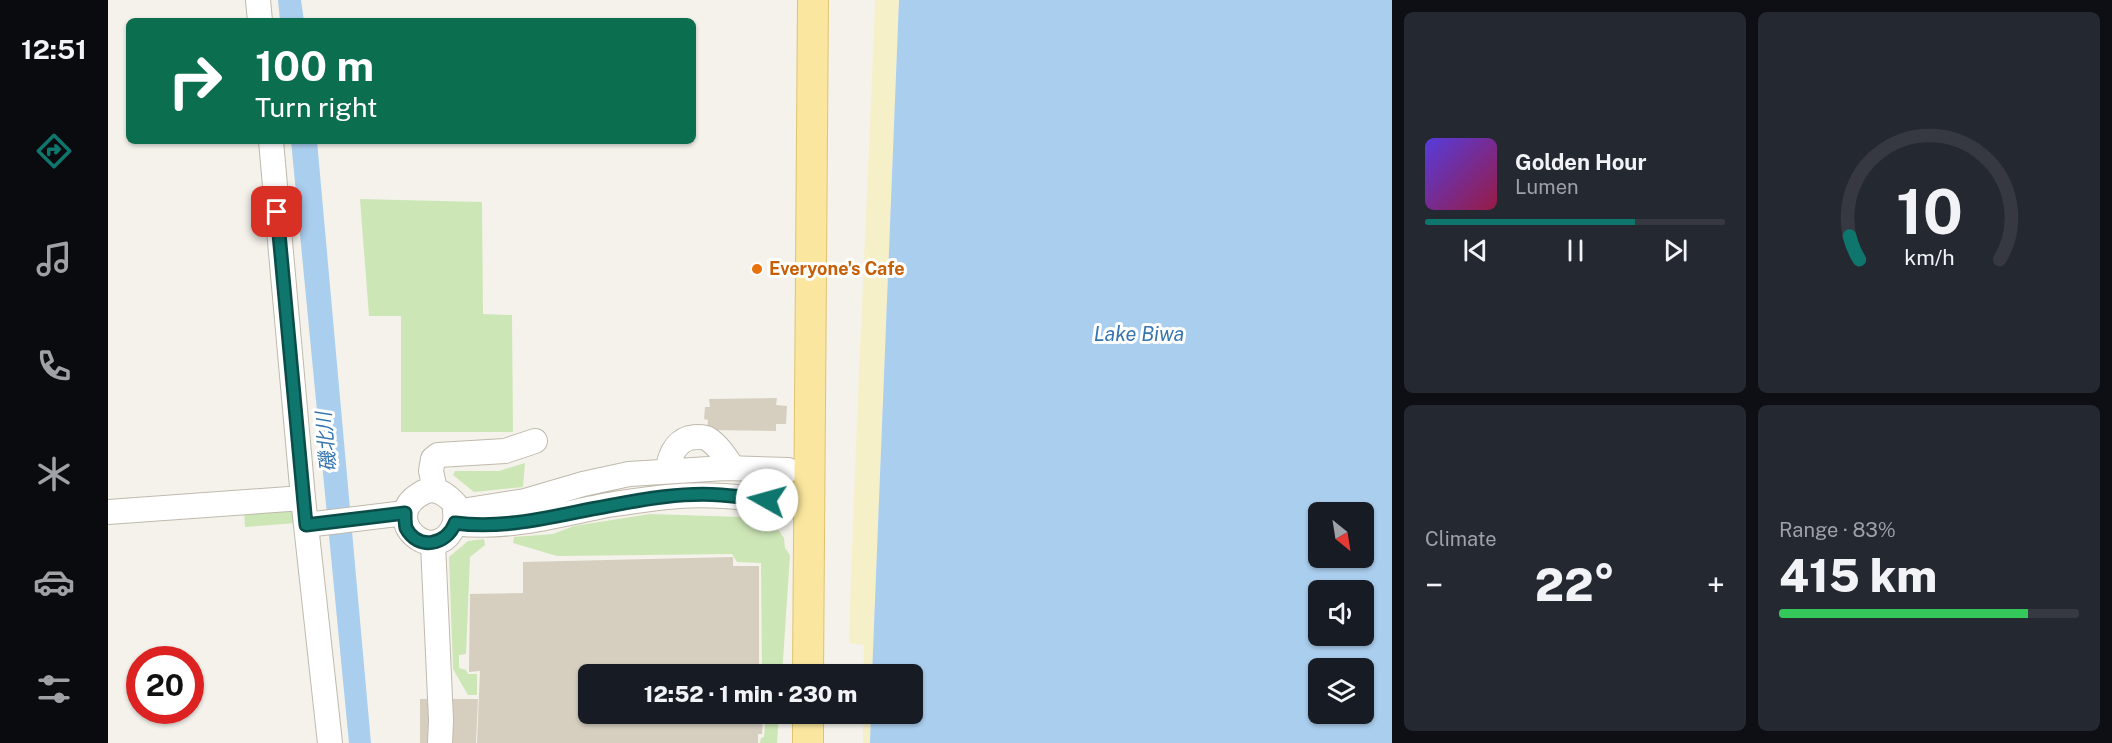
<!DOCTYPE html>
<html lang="en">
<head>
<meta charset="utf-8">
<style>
	:root { --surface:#171b24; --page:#242831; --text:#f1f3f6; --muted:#9ea1a6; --line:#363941; --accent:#0f766e }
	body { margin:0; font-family:"Public Sans","Noto Sans JP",sans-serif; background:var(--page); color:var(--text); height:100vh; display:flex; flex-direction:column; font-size:22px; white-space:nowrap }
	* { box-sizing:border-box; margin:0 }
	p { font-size:20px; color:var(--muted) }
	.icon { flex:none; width:33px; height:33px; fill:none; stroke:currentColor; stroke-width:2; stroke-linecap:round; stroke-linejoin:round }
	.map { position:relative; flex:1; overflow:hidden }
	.side { display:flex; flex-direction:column; gap:12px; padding:12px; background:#0d0f14; width:720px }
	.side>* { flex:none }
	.banner { position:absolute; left:18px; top:18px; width:570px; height:126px; border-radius:9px; box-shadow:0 2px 4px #0004; background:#0b6e4f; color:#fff; overflow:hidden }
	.needle { width:39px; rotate:150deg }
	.fabs { position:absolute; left:1200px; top:502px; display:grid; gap:12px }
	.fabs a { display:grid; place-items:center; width:66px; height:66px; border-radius:9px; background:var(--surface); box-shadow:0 2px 4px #0004; font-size:30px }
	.speed { position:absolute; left:18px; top:646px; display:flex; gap:12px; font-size:30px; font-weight:700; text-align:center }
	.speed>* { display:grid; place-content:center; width:78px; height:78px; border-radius:50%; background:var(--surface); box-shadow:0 2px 4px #0004; line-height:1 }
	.speed .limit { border:9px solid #d22; background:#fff; color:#111 }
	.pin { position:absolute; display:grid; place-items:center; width:51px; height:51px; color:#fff; margin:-26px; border-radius:12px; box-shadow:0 3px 9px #0006 }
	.me { position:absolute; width:66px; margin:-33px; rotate:277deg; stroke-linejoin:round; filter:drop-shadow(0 0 4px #0008) }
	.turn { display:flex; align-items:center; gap:21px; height:126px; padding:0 30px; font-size:27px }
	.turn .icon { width:78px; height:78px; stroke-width:2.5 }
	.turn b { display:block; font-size:42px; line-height:51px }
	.big { font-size:45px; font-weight:800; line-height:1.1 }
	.side .card { flex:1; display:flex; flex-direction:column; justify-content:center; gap:9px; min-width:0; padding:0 21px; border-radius:9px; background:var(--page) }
	.side .dial { align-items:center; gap:0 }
	.dial svg { height:156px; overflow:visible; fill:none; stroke:var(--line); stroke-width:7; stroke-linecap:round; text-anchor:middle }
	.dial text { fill:var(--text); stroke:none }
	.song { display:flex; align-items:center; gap:18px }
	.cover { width:72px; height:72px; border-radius:9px; background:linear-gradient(135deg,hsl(250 70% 55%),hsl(340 70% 35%)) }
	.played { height:6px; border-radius:3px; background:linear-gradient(90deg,var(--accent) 70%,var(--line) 70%) }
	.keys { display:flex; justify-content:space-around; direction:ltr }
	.heat { display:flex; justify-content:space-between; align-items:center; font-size:33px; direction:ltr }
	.charge { height:9px; border-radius:4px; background:linear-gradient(90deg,#34c759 83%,var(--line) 0) }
	.side .tiles { flex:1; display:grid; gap:12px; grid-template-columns:repeat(2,1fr) }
	.trip { position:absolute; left:470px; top:664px; width:345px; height:60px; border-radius:9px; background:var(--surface); box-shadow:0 2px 4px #0004; font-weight:800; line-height:60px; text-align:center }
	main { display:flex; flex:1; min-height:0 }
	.menu { display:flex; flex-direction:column; width:108px; justify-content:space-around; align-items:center; background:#090b0e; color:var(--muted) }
	.menu .icon { width:42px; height:42px }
	.menu .current { color:var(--accent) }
	.menu b { font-size:27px; color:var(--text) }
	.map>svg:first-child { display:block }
	.green { fill:#cde6b6 }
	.sand { fill:#f6f0c9 }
	.water { fill:#aaceee; fill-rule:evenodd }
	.building { fill:#d6cfc0 }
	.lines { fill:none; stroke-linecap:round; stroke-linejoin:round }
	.minor-casing { stroke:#c0baad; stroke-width:26 }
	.major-casing { stroke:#dfc46e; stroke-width:32 }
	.minor { stroke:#fff; stroke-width:24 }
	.major { stroke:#fae69e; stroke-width:30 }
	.route-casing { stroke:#0a4d48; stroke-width:15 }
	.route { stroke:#0f766e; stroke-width:10 }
	.food-dot { fill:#e8710a; stroke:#fff; stroke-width:2 }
	.labels { text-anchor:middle; stroke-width:6; stroke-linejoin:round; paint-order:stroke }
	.food-label { font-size:18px; font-weight:bold; fill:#c56008; stroke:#fff; text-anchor:start }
	.water-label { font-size:20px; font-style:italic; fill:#3674b0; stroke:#fff }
</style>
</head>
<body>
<main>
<nav class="menu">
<b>12:51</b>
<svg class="icon current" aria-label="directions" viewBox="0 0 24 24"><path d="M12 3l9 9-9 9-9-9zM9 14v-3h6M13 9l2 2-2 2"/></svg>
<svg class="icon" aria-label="music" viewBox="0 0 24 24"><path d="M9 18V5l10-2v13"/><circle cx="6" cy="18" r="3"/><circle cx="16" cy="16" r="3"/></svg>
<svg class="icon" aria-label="phone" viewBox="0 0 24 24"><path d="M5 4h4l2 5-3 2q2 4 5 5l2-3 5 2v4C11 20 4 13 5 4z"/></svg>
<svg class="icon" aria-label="climate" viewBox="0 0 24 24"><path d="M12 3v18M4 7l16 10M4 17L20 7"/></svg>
<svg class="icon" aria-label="car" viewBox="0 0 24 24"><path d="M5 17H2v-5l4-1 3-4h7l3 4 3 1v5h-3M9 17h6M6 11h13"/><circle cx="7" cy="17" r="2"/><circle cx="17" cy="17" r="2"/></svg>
<svg class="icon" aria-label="filters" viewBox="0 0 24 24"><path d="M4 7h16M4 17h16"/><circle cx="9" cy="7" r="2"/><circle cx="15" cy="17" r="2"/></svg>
</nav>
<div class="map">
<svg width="1284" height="743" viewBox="0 0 1284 743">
	<rect width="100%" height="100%" fill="#f4f2eb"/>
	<path class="green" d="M252,199L374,202L375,314L404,315L405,432H293V316H261Z
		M417,463L415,487L366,492L345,475L347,471H391Z
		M187,507L188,523L137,527L136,511Z
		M542,514L662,518L676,538L677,548L682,555L674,675H654L653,563L629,562L624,554L449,556L405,543L406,537L445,534L466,526Z
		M376,539L377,545L362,557L358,654L351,655V668L358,670L360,674H369V695H360L345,669L341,557L360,541Z
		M658,714H671L669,743H652L653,738L656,737Z"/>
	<path class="sand" d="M767,0H791L764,675H755L756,645L741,643C747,429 759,214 767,0Z
		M755,714H763L762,743H755Z"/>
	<path class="water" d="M170,0H193L196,21H172Z
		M791,0H1284V743H762L763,714H804V675H764ZM1210,513H1256V558H1210ZM1210,591H1256V636H1210ZM1210,669H1256V714H1210Z
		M183,141H209L263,743H241Z"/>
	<path class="building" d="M669,398L668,405L679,406L678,424H668V431L599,430L600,420L596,419L597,407H602L601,399Z
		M625,557V566H651V675H480V714H655L654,734H650V743H369L372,671L361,672L362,594L415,593V562Z
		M312,699H370L368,743H312Z"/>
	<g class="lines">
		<g class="minor-casing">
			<path id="minor" d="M150,0L152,21
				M163,141L195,498L222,743
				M559,471C562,457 566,443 581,438C587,437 595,436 600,439C610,445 618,458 625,468
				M327,490L323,471L325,459L330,455L397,451L427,441
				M0,512L195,498
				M347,512L417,501L475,484L521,474L617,468L680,470
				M347,523L348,505C340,496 328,486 316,492C266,517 329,572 347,523C399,530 449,515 500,505C520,502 540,499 559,497C600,492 641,498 682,503
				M198,525L297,513
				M325,544L333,720L332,743"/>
		</g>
		<g class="major-casing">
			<path id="major" d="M700,675L705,0
				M700,743V714"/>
		</g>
		<use href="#minor" class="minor"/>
		<use href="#major" class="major"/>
	</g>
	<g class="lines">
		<g class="route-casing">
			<path id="route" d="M169,212L198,525L297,513C297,517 297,524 298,528C310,551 339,545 347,523C399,530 449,515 500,506C536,499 576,492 613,495C629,496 644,498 659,500"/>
		</g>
		<use href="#route" class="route"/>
	</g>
	<circle class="food-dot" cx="649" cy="269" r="6"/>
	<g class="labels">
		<g class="food-label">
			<text x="661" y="275">Everyone's Cafe</text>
		</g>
		<g class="water-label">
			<text x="1031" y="341">Lake Biwa</text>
			<text transform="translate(218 442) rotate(-95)" y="7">磯北川</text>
		</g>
	</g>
</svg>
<div class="fabs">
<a><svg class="needle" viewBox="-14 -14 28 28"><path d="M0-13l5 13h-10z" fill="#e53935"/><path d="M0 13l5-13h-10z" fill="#9ea1a6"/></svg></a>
<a><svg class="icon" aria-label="sound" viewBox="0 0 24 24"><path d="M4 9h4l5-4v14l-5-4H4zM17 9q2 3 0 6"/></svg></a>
<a><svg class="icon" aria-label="layers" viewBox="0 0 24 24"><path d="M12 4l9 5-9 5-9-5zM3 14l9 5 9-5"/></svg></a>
</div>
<div class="speed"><div class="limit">20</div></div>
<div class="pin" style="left:169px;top:212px;background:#d93025"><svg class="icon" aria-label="arrive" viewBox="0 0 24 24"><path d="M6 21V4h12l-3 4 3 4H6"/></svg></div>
<svg class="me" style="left:659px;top:500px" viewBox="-20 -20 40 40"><circle r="19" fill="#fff"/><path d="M0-13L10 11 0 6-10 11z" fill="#0f766e"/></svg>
<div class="trip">12:52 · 1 min · 230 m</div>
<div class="banner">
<div class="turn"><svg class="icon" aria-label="right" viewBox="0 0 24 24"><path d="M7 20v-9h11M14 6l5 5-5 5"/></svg><div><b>100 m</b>Turn right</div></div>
</div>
</div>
<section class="side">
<div class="tiles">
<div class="card">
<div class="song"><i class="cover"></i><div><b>Golden Hour</b><p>Lumen</p></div></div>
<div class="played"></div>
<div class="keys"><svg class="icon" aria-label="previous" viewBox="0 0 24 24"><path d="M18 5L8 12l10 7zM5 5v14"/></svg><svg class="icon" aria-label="pause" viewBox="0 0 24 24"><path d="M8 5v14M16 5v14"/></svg><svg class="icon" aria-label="next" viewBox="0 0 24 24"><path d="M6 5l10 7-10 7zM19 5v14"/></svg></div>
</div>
<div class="card dial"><svg viewBox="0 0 100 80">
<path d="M14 69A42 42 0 1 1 86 69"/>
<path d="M14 69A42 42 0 0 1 9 57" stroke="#0f766e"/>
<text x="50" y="56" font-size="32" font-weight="700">10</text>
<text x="50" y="72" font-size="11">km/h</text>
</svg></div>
<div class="card"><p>Climate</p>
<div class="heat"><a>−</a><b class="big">22°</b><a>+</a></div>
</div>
<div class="card"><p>Range · 83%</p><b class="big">415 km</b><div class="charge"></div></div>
</div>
</section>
</main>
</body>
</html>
